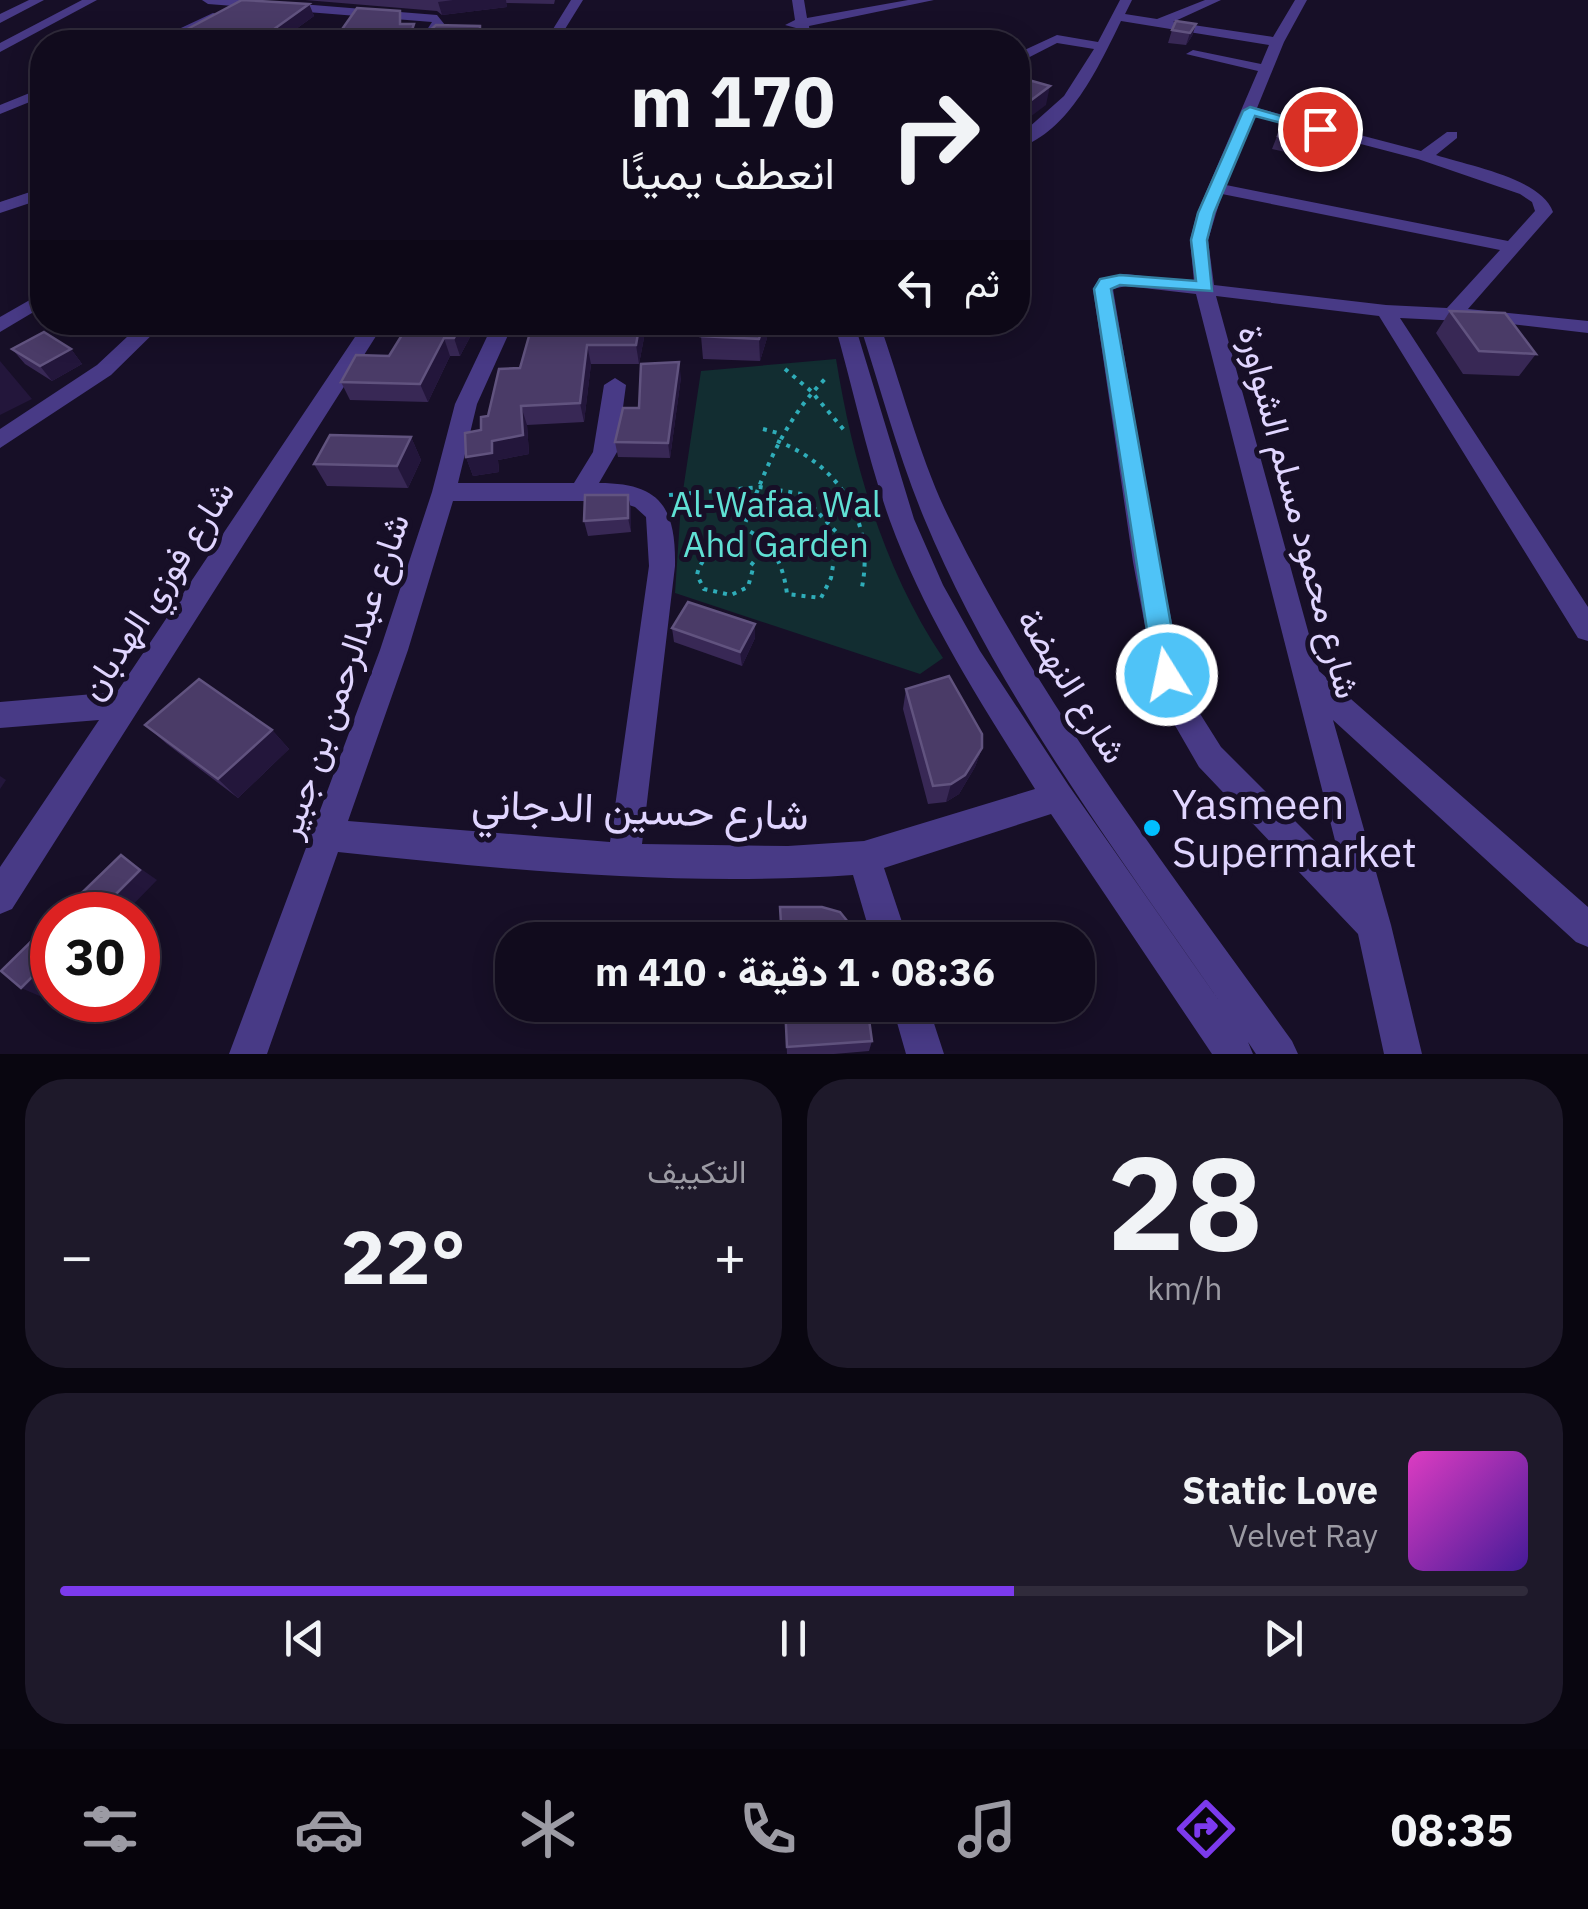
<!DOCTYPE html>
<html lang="ar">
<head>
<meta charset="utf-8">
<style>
	:root { --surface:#110b1d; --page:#1e192a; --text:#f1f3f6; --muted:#9c9ba4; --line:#302b3b; --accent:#7c3aed }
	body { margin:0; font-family:"IBM Plex Sans",Vazirmatn,sans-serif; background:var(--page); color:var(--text); direction:rtl; height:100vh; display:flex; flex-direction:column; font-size:38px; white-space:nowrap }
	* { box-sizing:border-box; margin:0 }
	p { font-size:32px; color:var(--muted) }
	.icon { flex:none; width:55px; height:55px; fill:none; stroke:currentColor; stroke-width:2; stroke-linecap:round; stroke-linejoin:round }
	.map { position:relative; height:1054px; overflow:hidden; direction:ltr }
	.panel { display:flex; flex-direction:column; gap:25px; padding:25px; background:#090610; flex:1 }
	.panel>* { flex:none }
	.banner { position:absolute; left:30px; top:30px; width:1000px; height:305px; border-radius:40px; box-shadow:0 5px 25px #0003,0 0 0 2px var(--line); direction:rtl; background:#110b1d; color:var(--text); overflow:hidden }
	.speed { position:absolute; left:30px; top:892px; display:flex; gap:20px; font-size:50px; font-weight:700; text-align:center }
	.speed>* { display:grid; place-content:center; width:130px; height:130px; border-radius:50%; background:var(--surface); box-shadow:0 5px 25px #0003,0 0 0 2px var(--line); line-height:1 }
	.speed .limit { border:15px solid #d22; background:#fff; color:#111 }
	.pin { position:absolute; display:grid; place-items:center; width:85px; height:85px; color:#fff; margin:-42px; border:5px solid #fff; border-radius:50%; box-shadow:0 2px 10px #0007 }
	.me { position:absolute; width:110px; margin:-55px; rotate:350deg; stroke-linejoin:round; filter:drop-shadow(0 0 8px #0008) }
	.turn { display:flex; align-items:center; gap:35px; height:210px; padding:0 30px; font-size:45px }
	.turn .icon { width:130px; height:130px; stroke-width:2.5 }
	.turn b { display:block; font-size:70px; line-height:85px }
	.then { display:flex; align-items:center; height:95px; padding:0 30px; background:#0003; gap:20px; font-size:38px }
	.big { font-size:75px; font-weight:800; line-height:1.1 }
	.panel .tile { flex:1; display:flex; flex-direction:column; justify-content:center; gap:15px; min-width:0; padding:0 35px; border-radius:40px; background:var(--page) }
	.panel .dial { align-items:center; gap:0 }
	.dial b { font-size:130px; line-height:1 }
	.song { display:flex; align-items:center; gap:30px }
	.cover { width:120px; height:120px; border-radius:15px; background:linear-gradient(135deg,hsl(310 70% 55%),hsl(260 70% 35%)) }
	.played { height:10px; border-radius:5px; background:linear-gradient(90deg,var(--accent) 65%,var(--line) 65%) }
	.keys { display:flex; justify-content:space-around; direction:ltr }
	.heat { display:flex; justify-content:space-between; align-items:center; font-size:55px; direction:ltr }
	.panel .tiles { flex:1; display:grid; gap:25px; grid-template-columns:1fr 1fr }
	.tile:last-child { grid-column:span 2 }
	.trip { position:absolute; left:495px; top:922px; width:600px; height:100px; border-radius:40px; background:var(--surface); box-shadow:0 5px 25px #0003,0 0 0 2px var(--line); font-weight:800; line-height:100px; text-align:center; direction:rtl }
	.menu { display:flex; height:160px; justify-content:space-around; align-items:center; background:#07040c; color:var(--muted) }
	.menu .icon { width:70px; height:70px }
	.menu .selected { color:var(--accent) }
	.menu b { font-size:45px; color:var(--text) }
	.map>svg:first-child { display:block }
	.green { fill:#122d31 }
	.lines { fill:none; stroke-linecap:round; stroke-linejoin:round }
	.path { stroke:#2fadb9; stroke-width:4; stroke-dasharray:4 6; stroke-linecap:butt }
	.minor { fill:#483a86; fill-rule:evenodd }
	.wall { fill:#382855 }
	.shaded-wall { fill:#23163b }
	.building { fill:#4a3b67; stroke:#61537f; stroke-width:2.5 }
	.route { fill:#4fc3f7; stroke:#337fa1; stroke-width:2.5 }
	.poi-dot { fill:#01bfff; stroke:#170f27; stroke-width:4 }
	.labels { text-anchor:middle; stroke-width:10; stroke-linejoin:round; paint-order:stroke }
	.park-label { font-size:35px; fill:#60e0d4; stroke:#170f27 }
	.street-label { font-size:35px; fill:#e0d5ff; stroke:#170f27 }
	.near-poi-label { font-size:42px; fill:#e0d5ff; stroke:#170f27; text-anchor:start }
	.near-street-label { font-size:42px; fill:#e0d5ff; stroke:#170f27 }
</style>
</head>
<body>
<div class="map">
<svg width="1588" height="1054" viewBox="0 0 1588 1054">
	<rect width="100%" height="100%" fill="#170f27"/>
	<path class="green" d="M836,359C853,464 884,570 943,658L920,674L675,593L681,504L701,371Z"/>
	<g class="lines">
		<path class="path" d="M785,369L811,391L844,430
			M763,429L778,433
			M777,441C839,465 875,521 862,587
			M669,495L760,487L801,494L838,534L831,578L821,598L787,594C783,562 772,543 744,528
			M735,550C759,487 777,427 826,378
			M735,550L754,565L748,587L731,595L704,589L697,575C701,555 716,550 735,550Z"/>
		<path class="minor" d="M29,0H44L0,23V14Z
			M82,0H97L0,52V43Z
			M202,0H252L437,15L445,25L431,42H419L432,22L208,4Z
			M571,0H583L557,42H545Z
			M792,0H804L807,18L908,0H934L809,26L811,42H799L796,28L785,25L795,20Z
			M1120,0H1132L1125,14L1157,19L1205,0H1221L1173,22L1273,37L1295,0H1307L1284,42L1257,108L1421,151L1447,132H1457V138L1436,155C1469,166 1541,178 1553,212L1468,309L1588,321V333L1502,323L1400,318L1588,607V641L1578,638L1379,316L1216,296L1319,671L1588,907V947L1576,942L1333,720L1391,925L1422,1054H1384L1358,934L1199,767L1158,696L1133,562L1093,289L1099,279L1126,274L1194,282L1190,240L1197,213L1258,71L1186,54L1193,50L1261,64L1269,45L1121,21C1099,66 1069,132 1018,148V137L1064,96L1094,49L1057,43L1018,63V53L1057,35L1098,42ZM1254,116L1418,159L1520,194L1532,202L1535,211L1508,241L1226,185ZM1222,194L1500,250L1447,308L1386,305L1214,285L1208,240ZM1126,286L1196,294L1342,868L1221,747L1187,693L1159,562L1113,289Z
			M213,13L223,16L168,42H151Z
			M42,88V97L0,114V105Z
			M42,188V199L0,213V202Z
			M42,293V307L0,332V317Z
			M143,322H165L111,375L0,448V429L97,365Z
			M365,322H385L12,909L0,914V867L99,720L0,728V702L117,692Z
			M494,322H514L477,404L458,483H574L593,452L604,385L615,378L626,385L617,452L599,483C660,483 676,507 675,566L642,844L788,846L864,841L1035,789C981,703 925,617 890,521C867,457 853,388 834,322H854L914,519L943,585L980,651L1069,786L1222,1005C1116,851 996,692 924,518C898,455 880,387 859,322H879C901,384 922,465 951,522C1043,708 1171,873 1292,1041L1298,1054H1256L1248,1042L1253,1054H1212L1051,814L884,868L908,940H872L853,875C680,887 509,870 338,852L267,1054H229L380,650L432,492L455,404ZM453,501H616L635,507L646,517L649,566L610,842L348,821L408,650Z
			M892,1005H928L944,1054H906Z"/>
	</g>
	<path class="wall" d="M305,0H555L554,4L506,3L507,7L442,15L437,11Z
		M309,4L314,16L278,42H177L183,39L180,33Z
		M1196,24L1192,36L1186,45L1168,43L1172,30Z
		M1285,116L1310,142L1303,156L1272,149Z
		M1450,311L1536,354L1519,376L1463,374L1436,333Z
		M478,322L460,356H450L428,402L350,400L341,382L389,356Z
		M647,322L639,364H591L584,422L527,425L529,454L498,460L499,472L473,476L466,457L520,368Z
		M701,336L767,338L760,361L703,359Z
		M12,349H71L82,364L52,381L25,364Z
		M681,377L670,458L618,457L615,442L639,408Z
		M411,437L421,460L408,488L327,486L314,464Z
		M628,495L631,510V532L588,536L584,521Z
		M755,624V638L742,666L674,642L672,628Z
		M906,689L982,748L975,767L959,794L946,802L928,804L903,709Z
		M145,725L272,730L289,749L238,798L167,744Z
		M785,1005L872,1041L869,1051L834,1054H787Z"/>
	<path class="shaded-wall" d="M453,0H506L507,7L442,15L438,2Z
		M309,4L314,16L278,42H256Z
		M1196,24L1192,36L1186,45L1190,33Z
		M1050,86L1046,105L1018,126V110Z
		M462,322H478L460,356L454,338Z
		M640,322H647L639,364L636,345Z
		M764,322H766L767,338L760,361L759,339Z
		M444,338L450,356L428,402L420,384Z
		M587,345L591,364L584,422L580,403Z
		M71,349L82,364L52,381L40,366Z
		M0,361L32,399L0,415Z
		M679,362L681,377L670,458L668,443Z
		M521,406L527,425L529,454L498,460L499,472L473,476L466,457L492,441Z
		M411,437L421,460L408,488L397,466Z
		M628,495L631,510V532L628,518Z
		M755,624V638L742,666L740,652Z
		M272,730L289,749L238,798L218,779Z
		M982,748L975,767L959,794L946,802L951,784Z
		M0,776L6,780L0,789Z
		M121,855L157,880L123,915H95Z
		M52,957V986L42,997L21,988Z"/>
	<path class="building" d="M242,0L309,4L256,42L229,40L224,42H177L193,34L180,33Z
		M357,8L400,11V24H414L412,30L415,33H427L436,25L480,26V42H333Z
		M1176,21L1196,24L1190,33L1172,30Z
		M292,33L312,42H280Z
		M1018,77L1050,86L1018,110Z
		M1285,116L1316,122L1310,142L1278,136Z
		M1450,311L1505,313L1536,354L1479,351Z
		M410,322H462L454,338H444L420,384L341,382L356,355L389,356Z
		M533,322H640L636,345H587L580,403L521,406L523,435L492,441V453L466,457L465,433L481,430V417L488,416L499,369L520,368Z
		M707,322H764L759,339L701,336Z
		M44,332L71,349L40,366L12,349Z
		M679,362L668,443L615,442L623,408H639L641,364Z
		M330,435L411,437L397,466L314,464Z
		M585,495H628V518L584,521Z
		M688,602L755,624L740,652L672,628Z
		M949,676L982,734V748L965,775L951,784L933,786L906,689Z
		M199,679L272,730L218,779L145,725Z
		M121,855L140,870L95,915H59Z
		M780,907H822L840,912L856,932L857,940H782Z
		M52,921V957L21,988L1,971Z
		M785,1005H867L872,1041L787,1047Z"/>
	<path class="route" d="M1250,107L1326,129L1320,133L1255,116L1214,213L1207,240L1212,291L1120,285L1111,289L1180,675L1176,683L1167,686L1158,683L1154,675L1094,289L1100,279L1120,275L1196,281L1191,240L1198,213L1243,111Z"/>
	<circle class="poi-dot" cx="1152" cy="828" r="10"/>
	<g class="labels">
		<g class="park-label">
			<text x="776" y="517">Al-Wafaa Wal<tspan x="776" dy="40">Ahd Garden</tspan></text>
		</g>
		<g class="street-label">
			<text transform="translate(1299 512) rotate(75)" y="12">شارع محمود مسلم الشواورة</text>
			<text transform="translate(157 590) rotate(-57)" y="12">شارع فوزي الهدبان</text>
			<text transform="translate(343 676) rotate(-71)" y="12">شارع عبدالرحمن بن جبير</text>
			<text transform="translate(1072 686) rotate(58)" y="12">شارع النهضة</text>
		</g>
		<g class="near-poi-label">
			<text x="1172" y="819">Yasmeen<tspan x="1172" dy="48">Supermarket</tspan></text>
		</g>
		<g class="near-street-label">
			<text transform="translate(640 809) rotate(2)" y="15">شارع حسين الدجاني</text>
		</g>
	</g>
</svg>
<div class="speed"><div class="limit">30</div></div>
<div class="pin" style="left:1320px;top:129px;background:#d93025"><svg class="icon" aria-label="arrive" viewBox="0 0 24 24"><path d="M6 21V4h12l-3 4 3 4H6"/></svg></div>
<svg class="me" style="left:1167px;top:675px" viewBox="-20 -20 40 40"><circle r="17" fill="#4fc3f7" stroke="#fff" stroke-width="3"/><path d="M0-11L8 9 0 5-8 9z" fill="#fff"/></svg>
<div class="trip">08:36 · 1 دقيقة · 410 m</div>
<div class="banner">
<div class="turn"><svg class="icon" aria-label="right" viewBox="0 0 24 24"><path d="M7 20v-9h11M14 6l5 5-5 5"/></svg><div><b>170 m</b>انعطف يمينًا</div></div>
<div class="then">ثم<svg class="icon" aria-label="left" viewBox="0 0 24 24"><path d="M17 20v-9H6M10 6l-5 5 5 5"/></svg></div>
</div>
</div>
<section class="panel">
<div class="tiles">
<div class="tile dial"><b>28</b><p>km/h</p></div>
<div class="tile"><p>التكييف</p>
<div class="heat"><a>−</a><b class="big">22°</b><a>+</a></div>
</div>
<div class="tile">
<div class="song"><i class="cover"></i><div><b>Static Love</b><p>Velvet Ray</p></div></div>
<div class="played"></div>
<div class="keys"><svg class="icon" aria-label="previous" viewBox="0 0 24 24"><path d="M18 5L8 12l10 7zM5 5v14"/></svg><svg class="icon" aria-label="pause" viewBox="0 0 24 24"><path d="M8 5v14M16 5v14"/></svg><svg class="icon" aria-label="next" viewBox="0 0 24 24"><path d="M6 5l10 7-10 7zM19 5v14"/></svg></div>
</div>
</div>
</section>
<nav class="menu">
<b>08:35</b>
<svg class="icon selected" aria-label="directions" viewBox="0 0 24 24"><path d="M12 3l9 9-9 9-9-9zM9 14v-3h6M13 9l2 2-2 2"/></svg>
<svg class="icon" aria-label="music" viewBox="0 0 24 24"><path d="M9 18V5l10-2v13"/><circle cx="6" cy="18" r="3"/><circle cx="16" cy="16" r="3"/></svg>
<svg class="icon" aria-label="phone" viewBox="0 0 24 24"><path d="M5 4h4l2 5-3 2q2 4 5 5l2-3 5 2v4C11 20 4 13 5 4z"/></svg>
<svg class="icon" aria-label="climate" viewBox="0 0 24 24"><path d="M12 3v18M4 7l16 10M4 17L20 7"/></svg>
<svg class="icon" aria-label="car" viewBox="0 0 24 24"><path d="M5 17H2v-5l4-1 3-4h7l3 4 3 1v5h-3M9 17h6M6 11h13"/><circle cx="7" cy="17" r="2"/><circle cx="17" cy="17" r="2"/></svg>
<svg class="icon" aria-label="filters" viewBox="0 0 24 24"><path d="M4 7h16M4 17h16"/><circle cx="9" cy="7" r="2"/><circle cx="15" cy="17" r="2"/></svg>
</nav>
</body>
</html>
